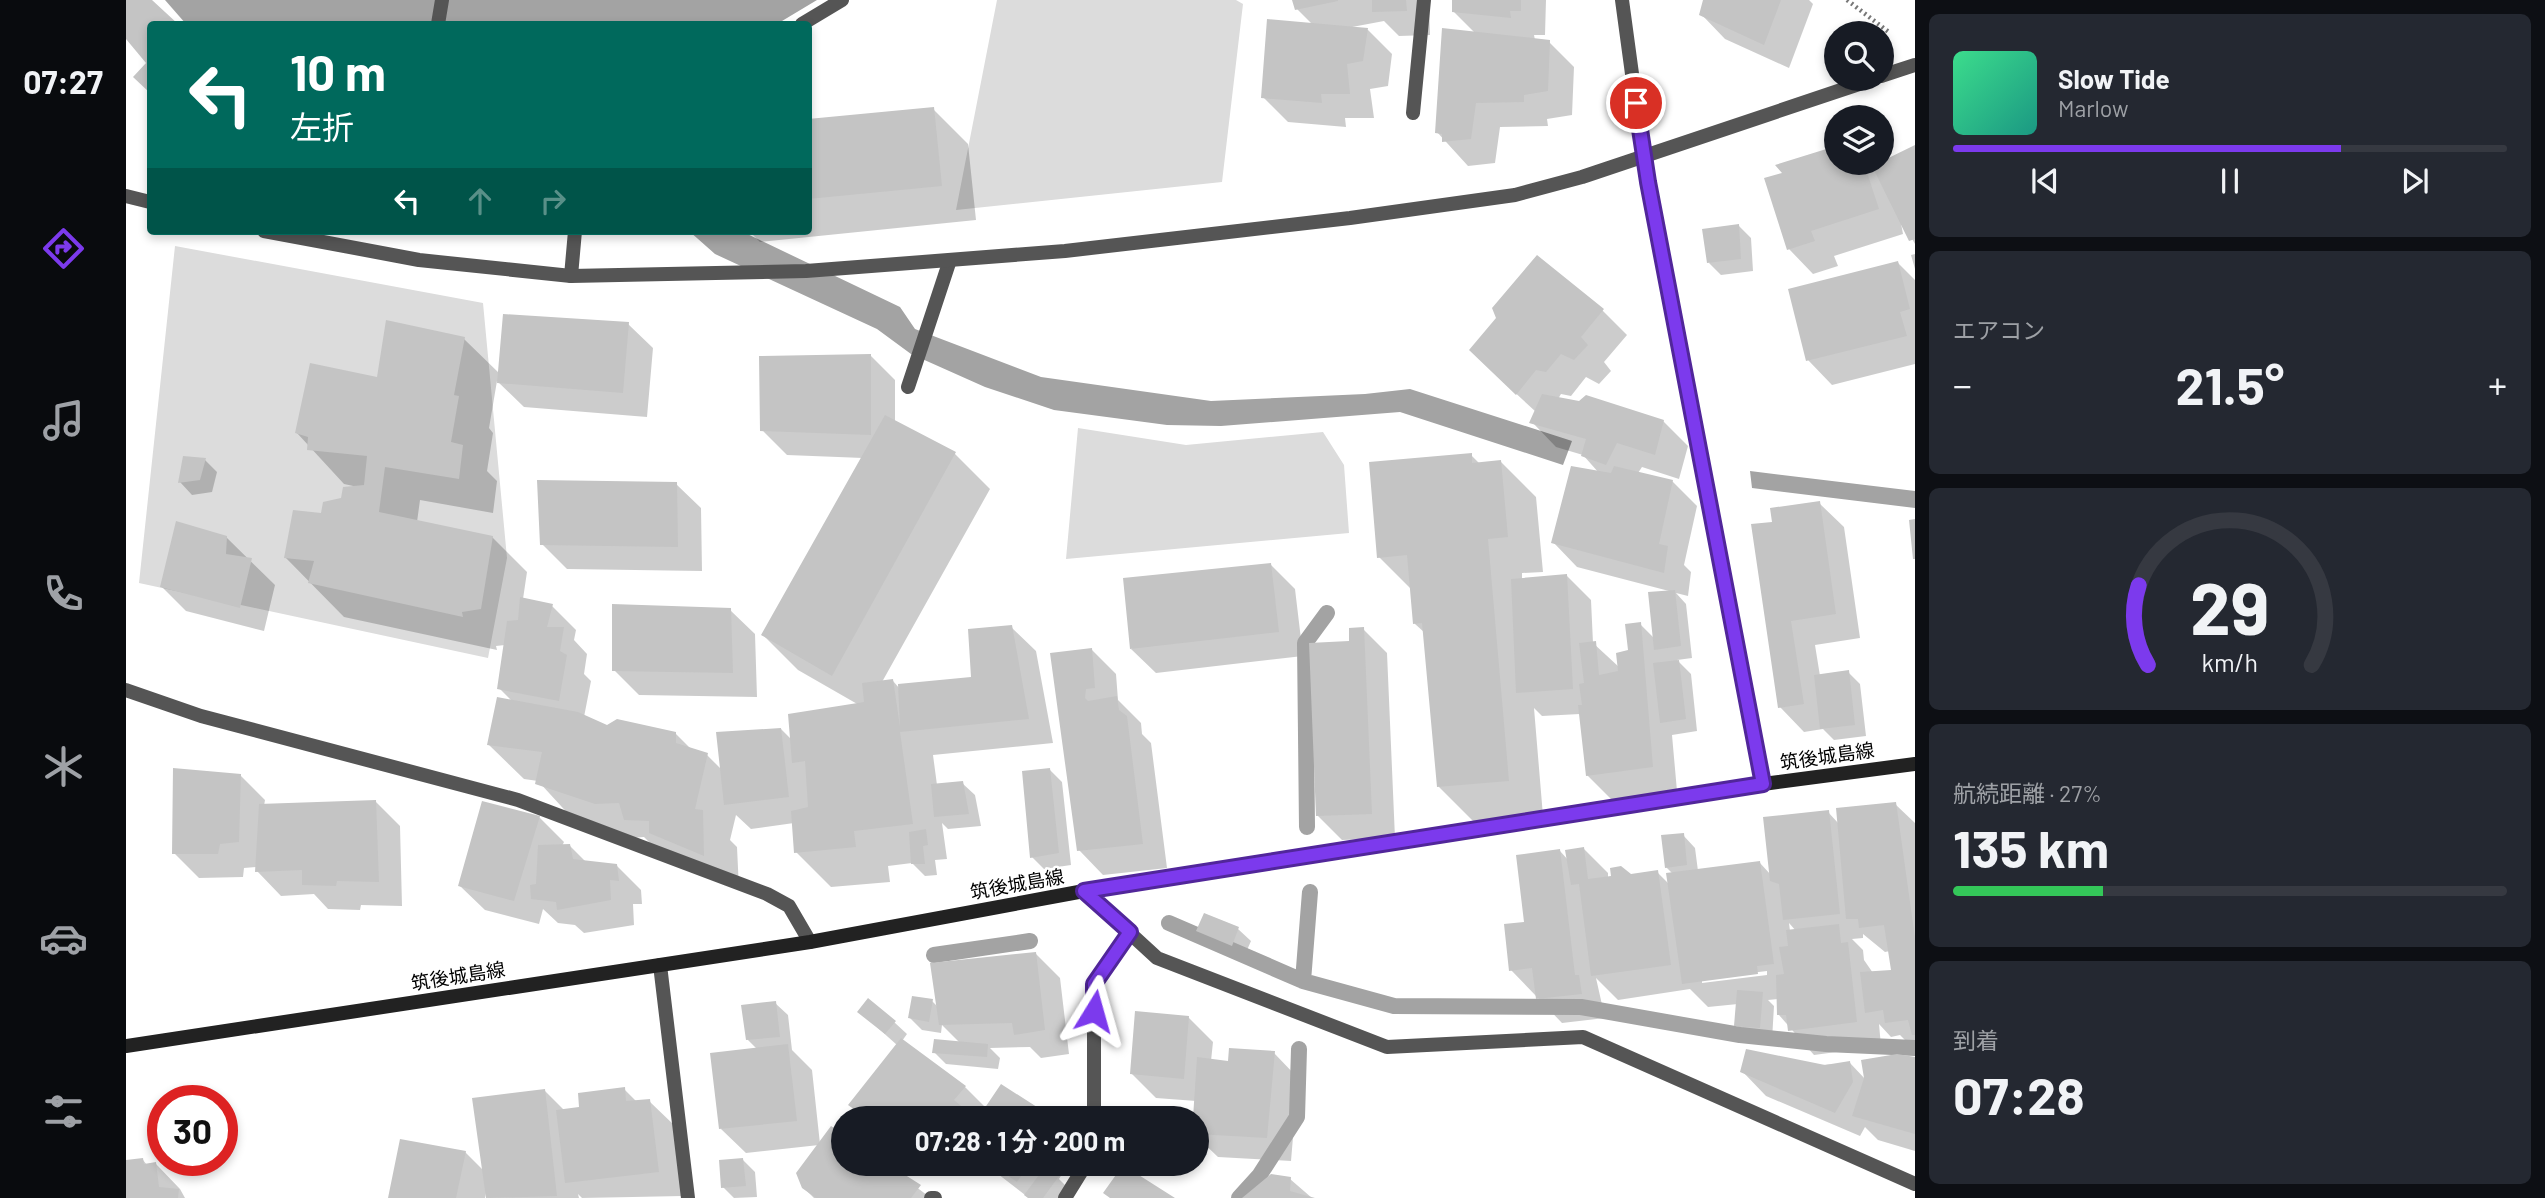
<!DOCTYPE html>
<html lang="ja">
<head>
<meta charset="utf-8">
<style>
	:root { --surface:#171b24; --page:#242831; --text:#f1f3f6; --muted:#9ea1a6; --line:#363941; --accent:#7c3aed }
	body { margin:0; font-family:Barlow,"Noto Sans JP",sans-serif; background:var(--page); color:var(--text); height:100vh; display:flex; flex-direction:column; font-size:26px; white-space:nowrap }
	* { box-sizing:border-box; margin:0 }
	p { font-size:23px; color:var(--muted) }
	.icon { flex:none; width:38px; height:38px; fill:none; stroke:currentColor; stroke-width:2; stroke-linecap:round; stroke-linejoin:round }
	.map { position:relative; flex:1; overflow:hidden }
	.details { display:flex; flex-direction:column; gap:14px; padding:14px; background:#0d0f14; width:630px }
	.details>* { flex:none }
	.hud { position:absolute; left:21px; top:21px; width:665px; height:214px; border-radius:7px; box-shadow:0 4px 10px #0003; background:#00695c; color:#fff; overflow:hidden }
	.fabs { position:absolute; left:1698px; top:21px; display:grid; gap:14px }
	.fabs a { display:grid; place-items:center; width:70px; height:70px; border-radius:50%; background:var(--surface); box-shadow:0 4px 10px #0003; font-size:35px }
	.speed { position:absolute; left:21px; top:1085px; display:flex; gap:14px; font-size:35px; font-weight:700; text-align:center }
	.speed>* { display:grid; place-content:center; width:91px; height:91px; border-radius:50%; background:var(--surface); box-shadow:0 4px 10px #0003; line-height:1 }
	.speed .limit { border:10px solid #d22; background:#fff; color:#111 }
	.pin { position:absolute; display:grid; place-items:center; width:60px; height:60px; color:#fff; margin:-30px; border:4px solid #fff; border-radius:50%; box-shadow:0 2px 7px #0007 }
	.me { position:absolute; width:77px; margin:-38px; rotate:8deg; stroke-linejoin:round; filter:drop-shadow(0 0 5px #0008) }
	.turn { display:flex; align-items:center; gap:24px; height:147px; padding:0 28px; font-size:32px }
	.turn .icon { width:91px; height:91px; stroke-width:2.5 }
	.turn b { display:block; font-size:49px; line-height:60px }
	.lanes { display:flex; align-items:center; height:66px; padding:0 28px; background:#0003; justify-content:center; gap:35px; direction:ltr }
	.lanes .off { opacity:.35 }
	.big { font-size:52px; font-weight:700; line-height:1.1 }
	.details .tile { flex:1; display:flex; flex-direction:column; justify-content:center; gap:10px; min-width:0; padding:0 24px; border-radius:10px; background:var(--page) }
	.details .dial { align-items:center; gap:0 }
	.dial svg { height:182px; overflow:visible; fill:none; stroke:var(--line); stroke-width:7; stroke-linecap:round; text-anchor:middle }
	.dial text { fill:var(--text); stroke:none }
	.song { display:flex; align-items:center; gap:21px }
	.cover { width:84px; height:84px; border-radius:10px; background:linear-gradient(135deg,hsl(150 70% 55%),hsl(170 70% 35%)) }
	.played { height:7px; border-radius:4px; background:linear-gradient(90deg,var(--accent) 70%,var(--line) 70%) }
	.keys { display:flex; justify-content:space-around; direction:ltr }
	.heat { display:flex; justify-content:space-between; align-items:center; font-size:38px; direction:ltr }
	.charge { height:10px; border-radius:5px; background:linear-gradient(90deg,#34c759 27%,var(--line) 0) }
	.trip { position:absolute; left:705px; top:1106px; width:378px; height:70px; border-radius:35px; background:var(--surface); box-shadow:0 4px 10px #0003; font-weight:700; line-height:70px; text-align:center }
	main { display:flex; flex:1; min-height:0 }
	.tab-bar { display:flex; flex-direction:column; width:126px; justify-content:space-around; align-items:center; background:#090b0e; color:var(--muted) }
	.tab-bar .icon { width:49px; height:49px }
	.tab-bar .selected { color:var(--accent) }
	.tab-bar b { font-size:32px; color:var(--text) }
	.map>svg:first-child { display:block }
	.green { fill:#dcdcdc }
	.water { fill:#a3a3a3 }
	.shadow { fill:#0003; fill-rule:evenodd }
	.lines { fill:none; stroke-linecap:round; stroke-linejoin:round }
	.stream { stroke:#a3a3a3; stroke-width:16 }
	.building { fill:#c4c4c4 }
	.path { stroke:#777; stroke-width:4.5; stroke-dasharray:2 3.5; stroke-linecap:butt }
	.service { stroke:#555; stroke-width:14 }
	.minor { stroke:#555; stroke-width:14 }
	.tertiary { stroke:#555; stroke-width:14 }
	.secondary { stroke:#222; stroke-width:14 }
	.route-casing { stroke:#51269a; stroke-width:18 }
	.route { stroke:#7c3aed; stroke-width:12 }
	.labels { text-anchor:middle; stroke-width:5; stroke-linejoin:round; paint-order:stroke }
	.street-label { font-size:19px; fill:#000; stroke:#fff }
</style>
</head>
<body>
<main>
<nav class="tab-bar">
<b>07:27</b>
<svg class="icon selected" aria-label="directions" viewBox="0 0 24 24"><path d="M12 3l9 9-9 9-9-9zM9 14v-3h6M13 9l2 2-2 2"/></svg>
<svg class="icon" aria-label="music" viewBox="0 0 24 24"><path d="M9 18V5l10-2v13"/><circle cx="6" cy="18" r="3"/><circle cx="16" cy="16" r="3"/></svg>
<svg class="icon" aria-label="phone" viewBox="0 0 24 24"><path d="M5 4h4l2 5-3 2q2 4 5 5l2-3 5 2v4C11 20 4 13 5 4z"/></svg>
<svg class="icon" aria-label="climate" viewBox="0 0 24 24"><path d="M12 3v18M4 7l16 10M4 17L20 7"/></svg>
<svg class="icon" aria-label="car" viewBox="0 0 24 24"><path d="M5 17H2v-5l4-1 3-4h7l3 4 3 1v5h-3M9 17h6M6 11h13"/><circle cx="7" cy="17" r="2"/><circle cx="17" cy="17" r="2"/></svg>
<svg class="icon" aria-label="filters" viewBox="0 0 24 24"><path d="M4 7h16M4 17h16"/><circle cx="9" cy="7" r="2"/><circle cx="15" cy="17" r="2"/></svg>
</nav>
<div class="map">
<svg width="1789" height="1198" viewBox="0 0 1789 1198">
	<rect width="100%" height="100%" fill="#fff"/>
	<path class="green" d="M871,0H1110L1117,4L1096,182L830,210Z
		M49,246L357,303L381,558L362,658L13,583Z
		M952,428L1060,445L1197,432L1218,465L1223,533L940,559Z"/>
	<path class="water" d="M39,0H691L651,24H60Z
		M563,231H615L774,307L789,329L915,377L1085,401L1239,394L1284,389L1446,441L1437,465L1274,412L1095,426L1041,425L928,410L859,387L785,354L751,329L589,254Z
		M1624,471L1789,491V508L1626,488Z"/>
	<path class="shadow" d="M0,0H24L49,24H24V91L10,77L22,63L0,36Z
		M1168,0H1303L1304,35L1273,36L1258,21L1226,27L1242,30L1266,54L1262,86L1244,89L1248,118H1219L1220,127L1162,122L1137,97L1187,25L1171,9Z
		M1328,0H1420L1419,35H1408L1409,40L1423,42L1448,67L1446,115L1421,119L1422,126L1374,127L1369,163L1342,166L1311,132L1350,34L1328,12Z
		M1579,0H1683L1687,4L1663,68L1599,39L1575,14Z
		M807,109L842,144L850,220L634,242L623,231H682V121Z
		M1789,147V244L1774,218L1777,234L1708,256L1712,266L1687,274L1663,249L1710,163L1753,165Z
		M1613,226L1625,238L1627,271L1595,275L1583,263Z
		M1789,254V269L1785,255Z
		M1772,263L1789,280V364L1706,385L1682,360Z
		M1476,310L1501,335L1478,362L1485,371L1473,384L1460,377L1445,396L1435,394L1432,399L1537,421L1562,446L1553,479L1516,467L1512,473L1546,481L1571,506L1558,565L1565,572L1562,596L1550,593L1560,604L1566,658L1551,660L1565,674L1571,731L1546,735L1551,791L1486,800L1461,775L1454,714L1416,716L1408,708L1417,816L1348,822L1313,787L1299,633L1289,624L1286,590L1253,557L1345,455L1354,464L1375,462L1410,497L1417,572L1396,573V579L1440,575L1465,600L1467,643L1493,667L1504,652L1514,624L1529,639L1543,591L1451,567L1427,542L1473,473L1457,455L1430,447L1406,422L1410,412L1370,375Z
		M502,324L527,348L521,417L398,407L371,381L363,428L367,433L361,471L371,481L367,513L294,500L291,522L366,537L401,572L397,599L426,606L450,630L448,640L461,654L458,674L465,681L458,717L481,727L549,733L566,750L581,755L596,770L655,729L666,740L733,705L672,670L637,635L737,458L661,455L636,430L744,355L769,380V422L829,454L864,489L756,682L767,681L774,689L847,678L885,627L910,651L927,743L807,755L811,785L836,783L849,795L855,826L822,829L816,823L821,859L809,860L811,875L799,876L786,863L762,866L764,882L705,887L670,852L668,823L625,829L610,815L604,840L611,847L613,889L535,854L518,837L505,838L446,818L412,781L398,779L363,745L387,702L373,688L379,645L370,646L371,650L218,617L159,557L196,515L232,487L218,484L171,433L252,379L338,339L374,374Z
		M79,460L91,472L86,492L66,495L54,482Z
		M550,484L575,508L576,571L441,569L416,544Z
		M1693,503L1718,527L1734,638L1689,645L1694,676L1722,672L1734,684L1740,736L1708,740L1697,729L1678,732L1654,707L1648,523Z
		M100,537L149,585L138,631L60,611L36,587Z
		M1145,565L1169,589L1177,656L1030,673L1005,649Z
		M604,610L629,634L631,697L513,695L488,670Z
		M1237,629L1261,653L1269,838L1216,840L1192,816Z
		M966,650L990,674L992,700L1015,723L1016,734L1025,743L1041,868L977,875L953,850L926,654Z
		M924,770L936,782L945,865L918,869L906,857Z
		M114,775L139,800L138,806L249,801L274,826L276,906L235,905L234,910L202,909L188,894L155,896L131,871V867L118,868L117,877L73,878L48,853Z
		M1769,804L1789,823V1046H1785L1774,1035L1765,1037L1753,1024L1755,1046L1688,1055L1653,1015L1652,999L1642,1000L1648,1006L1646,1040L1622,1038L1610,1025L1612,1004L1582,1007L1564,989L1492,1000L1470,978L1479,1018L1436,1023L1385,970L1400,924L1434,851L1443,861L1457,848L1482,873V878L1531,872L1544,885L1547,874L1540,867L1557,835L1569,848L1572,871L1634,863L1645,875L1702,812L1713,824ZM1663,923L1670,931H1664ZM1737,934L1759,952L1764,951L1767,971L1747,973L1738,960L1737,950L1726,939L1737,938ZM1641,971V975L1576,983V979Z
		M413,817L438,842L436,846H444L460,862L491,866L515,890L516,904H507L508,925L458,933L449,925L432,923L417,909L413,924L359,910L334,886Z
		M1112,929L1125,941L1118,957L1085,943L1073,931Z
		M910,954L934,978L943,1054L915,1058L904,1047L864,1048L874,1058L872,1069L820,1064L808,1052L834,1043L816,1025L815,1033L796,1030L784,1018L806,1001L812,1007Z
		M649,1003L662,1015L666,1050L686,1070L694,1144L718,1164H759L805,1198H688L677,1187L693,1145L620,1153L595,1129L631,1049L621,1039Z
		M734,1012L768,1022L781,1034L776,1041L839,1087L861,1109L876,1087L924,1118H738L724,1105L771,1045Z
		M1062,1017L1087,1042L1085,1061L1104,1063L1148,1053L1172,1078L1165,1161L1092,1157L1071,1137L1070,1101L1030,1098L1005,1073Z
		M1789,1058V1151L1752,1140L1739,1127L1734,1136L1640,1096L1616,1071L1724,1063L1740,1080Z
		M498,1089L511,1102L523,1101L548,1125L557,1196L456,1198L452,1194L453,1198H362L360,1193L359,1198H264L339,1152L358,1171L418,1090L439,1111L455,1109Z
		M616,1159L629,1172L631,1197L608,1198L597,1187Z
		M17,1160L21,1165L30,1164L54,1189L59,1198H1L0,1168Z
		M825,1164H846L838,1174Z
		M859,1164H942L933,1179L944,1190L938,1198H903Z
		M1034,1164H1051L1055,1167L1052,1175L1044,1173Z
		M1164,1179L1186,1198H1119Z"/>
	<g class="lines">
		<path class="stream" d="M1181,827L1179,643L1201,613
			M1043,923L1177,981L1268,1006L1455,1007L1614,1035L1700,1044L1789,1048
			M808,955L904,941
			M1177,981L1184,892
			M1113,1198L1133,1176L1171,1117L1173,1049"/>
	</g>
	<path class="building" d="M0,0H26L52,24H24V93L7,77L20,63L0,39Z
		M1166,0H1212V1L1169,10Z
		M1246,0H1280L1281,11L1246,12Z
		M1326,0H1395V11H1384L1385,18L1326,12Z
		M1577,0H1655L1638,45L1573,15Z
		M1141,19L1242,28L1237,61L1221,64L1224,94H1195L1196,103L1135,98Z
		M1316,28L1424,40L1422,91L1398,95V102L1350,103L1345,139L1316,142V134L1309,133Z
		M808,107L816,186L682,199V119Z
		M1789,145V239L1783,241L1746,166Z
		M1710,146V163H1738L1753,209L1685,231L1689,241L1661,250L1638,178L1656,173L1649,165Z
		M1613,224L1615,259L1581,263L1576,229Z
		M1411,255L1478,309L1455,337L1462,345L1448,360L1435,354L1420,372L1410,370L1390,395L1343,350L1370,318L1366,308Z
		M1772,261L1784,309L1774,312L1781,336L1680,361L1662,289Z
		M377,314L503,322L497,393L371,383Z
		M260,320L339,337L328,395L333,396L325,442L337,445L333,479L259,467L253,512L367,536L355,609L336,612L337,617L182,583L188,561L158,558L167,510L195,513L197,502L215,498L217,487L238,485L241,456L181,450L182,437L169,433L184,363L251,377Z
		M745,354V435L634,431L633,356Z
		M1416,394L1453,401L1460,395L1538,420L1529,455L1491,443L1480,465L1455,456L1460,439L1403,423Z
		M759,415L830,452L706,676L635,635Z
		M1346,453V463L1375,460L1382,537L1362,539L1383,781L1311,787L1296,623L1287,624L1281,555L1251,558L1243,462Z
		M57,456L80,458L74,480L52,483Z
		M1445,466L1485,473L1488,466L1547,480L1533,544L1542,546L1538,573L1425,543Z
		M411,480L551,482L552,547L414,545Z
		M1694,501L1710,614L1665,621L1678,704L1652,708L1625,524L1646,522L1644,508Z
		M1789,519V559H1787L1783,520Z
		M50,521L101,536L100,554L126,558L114,608L34,587Z
		M1145,563L1153,632L1004,649L997,578Z
		M1441,574L1447,689L1390,693L1385,579Z
		M1549,590L1555,646L1528,650L1522,592Z
		M394,597L427,604L421,627H438L434,651L441,655L433,701L371,689L381,621L392,620Z
		M486,604L605,608L607,673L486,671Z
		M1515,622L1527,767L1460,776L1452,705H1456L1453,684L1458,683L1453,643L1470,641L1473,675L1492,671L1490,653L1502,650L1499,624Z
		M886,625L903,719L774,732L787,824L728,831L730,847L668,853L665,811L682,807L679,761L666,763L662,714L738,702L736,683L767,679L774,727L772,684L845,677L842,629Z
		M1238,627L1246,814L1190,816L1183,643L1223,641V628Z
		M966,648L969,688L960,689L959,698L962,701L991,696L993,710L1001,716L1017,844L951,851L924,653Z
		M1553,660L1560,719L1534,723L1527,663Z
		M1723,670L1729,725L1694,729L1688,675Z
		M371,697L452,712L481,725L491,719L550,732V743L582,753L569,809L577,810L578,856L523,833V821L498,820L493,803L469,804L409,784L416,752L361,745Z
		M655,728L663,797L598,805L590,732Z
		M47,768L115,774L113,842L94,844L92,854H46Z
		M924,768L933,853L904,858L896,771Z
		M837,781L843,814L808,817L805,784Z
		M250,800L253,882L211,881L210,886L176,885V870L129,872L133,804Z
		M356,801L414,816L388,901L332,886Z
		M1770,802L1789,938V1035H1786L1782,1020L1759,1023L1757,1010L1739,1013L1734,972L1765,970L1758,925L1733,928L1732,919H1720L1710,808Z
		M1703,810L1714,914L1657,920L1653,884L1644,881L1637,817Z
		M800,829L802,845L797,846L799,864H785L783,832Z
		M1558,833L1561,865L1539,868L1535,835Z
		M444,844L447,859L491,864L493,881L484,880L485,900L431,910L430,902L405,899L404,885L410,884L412,845Z
		M1458,847L1462,879L1485,876L1484,868L1495,866L1505,874L1532,870L1545,965L1465,976L1453,884L1445,885L1439,850Z
		M1434,849L1449,975H1453L1456,994L1410,999L1406,968L1383,971L1378,924L1398,922L1390,855Z
		M1634,861L1648,964L1631,966L1632,974L1556,984L1540,873Z
		M1078,913L1113,927L1106,946L1070,931Z
		M1713,924L1715,943L1722,942L1731,1022L1662,1031L1660,1015H1651L1650,975L1658,974L1653,947L1662,946L1660,930Z
		M910,952L919,1030L888,1035L886,1023L813,1025L804,963Z
		M1611,990L1637,992L1634,1028L1608,1026Z
		M786,996L807,999L803,1022L782,1018Z
		M742,998L770,1021L759,1034L731,1012Z
		M650,1001L654,1037L620,1040L615,1005Z
		M1009,1011L1063,1016L1058,1079L1004,1074Z
		M775,1038L840,1086L828,1100L840,1110L833,1118H740L722,1105Z
		M808,1039L862,1044L861,1057L806,1053Z
		M662,1044L671,1121L593,1129L584,1053Z
		M1103,1048L1149,1051L1141,1138L1071,1134V1118H1067L1071,1057L1102,1061Z
		M1620,1049L1699,1065L1724,1061L1727,1082L1709,1113L1614,1072Z
		M1771,1054L1789,1057V1134L1726,1116L1738,1078L1735,1060Z
		M875,1084L928,1118H852Z
		M499,1087L500,1101L524,1099L533,1172L439,1183L430,1110L453,1107L452,1093Z
		M419,1089L431,1196L360,1198L346,1098Z
		M705,1126L718,1135V1164H762L795,1185L785,1198H690L676,1188L670,1173Z
		M274,1139L340,1151L330,1198H262Z
		M17,1158L18,1164L30,1162L33,1187L53,1189L52,1198H0V1160Z
		M617,1158L620,1186L595,1188L593,1160Z
		M865,1164H903L891,1182Z
		M997,1165L1049,1198H984L977,1193Z
		M919,1167L933,1176L917,1198H902L898,1195Z
		M1145,1174L1165,1177L1164,1191L1189,1198H1116Z"/>
	<g class="lines">
		<path class="path" d="M1721,0L1764,33"/>
		<path class="service" d="M782,387L824,260"/>
		<path class="minor" d="M1496,0L1517,155
			M312,24L316,0
			M676,24L716,0
			M1287,113L1298,0
			M445,276L449,231
			M0,690L75,716L392,800L641,894L663,906L684,942
			M958,891L1031,958L1261,1047L1457,1037L1789,1184
			M534,965L562,1198
			M968,1118V984L1004,932
			M805,1198H809
			M939,1198L960,1164"/>
		<path class="tertiary" d="M1755,76L1789,65
			M1517,155L1637,784
			M0,196L24,202
			M138,231L293,260L445,276L680,271L939,251L1224,218L1389,195L1456,177L1748,79"/>
		<path class="secondary" d="M0,1046L534,965L684,942L958,891L1637,784L1789,764"/>
	</g>
	<g class="lines">
		<g class="route-casing">
			<path id="route" d="M968,1011V984L1004,932L958,891L1637,784L1522,182L1510,103"/>
		</g>
		<use href="#route" class="route"/>
	</g>
	<g class="labels">
		<g class="street-label">
			<text transform="translate(1701 756) rotate(-8)" y="7">筑後城島線</text>
			<text transform="translate(891 884) rotate(-10)" y="7">筑後城島線</text>
			<text transform="translate(332 976) rotate(-9)" y="7">筑後城島線</text>
		</g>
	</g>
</svg>
<div class="fabs">
<a><svg class="icon" aria-label="search" viewBox="0 0 24 24"><circle cx="10" cy="10" r="6"/><path d="M15 15l6 6"/></svg></a>
<a><svg class="icon" aria-label="layers" viewBox="0 0 24 24"><path d="M12 4l9 5-9 5-9-5zM3 14l9 5 9-5"/></svg></a>
</div>
<div class="speed"><div class="limit">30</div></div>
<div class="pin" style="left:1510px;top:103px;background:#d93025"><svg class="icon" aria-label="arrive" viewBox="0 0 24 24"><path d="M6 21V4h12l-3 4 3 4H6"/></svg></div>
<svg class="me" style="left:968px;top:1011px" viewBox="-20 -20 40 40"><path d="M0-17L14 15 0 8-14 15z" fill="#7c3aed" stroke="#fff" stroke-width="4"/></svg>
<div class="trip">07:28 · 1 分 · 200 m</div>
<div class="hud">
<div class="turn"><svg class="icon" aria-label="left" viewBox="0 0 24 24"><path d="M17 20v-9H6M10 6l-5 5 5 5"/></svg><div><b>10 m</b>左折</div></div>
<div class="lanes"><svg class="icon" aria-label="left" viewBox="0 0 24 24"><path d="M17 20v-9H6M10 6l-5 5 5 5"/></svg><svg class="icon off" aria-label="ahead" viewBox="0 0 24 24"><path d="M12 20V5M6 11l6-6 6 6"/></svg><svg class="icon off" aria-label="right" viewBox="0 0 24 24"><path d="M7 20v-9h11M14 6l5 5-5 5"/></svg></div>
</div>
</div>
<section class="details">
<div class="tile">
<div class="song"><i class="cover"></i><div><b>Slow Tide</b><p>Marlow</p></div></div>
<div class="played"></div>
<div class="keys"><svg class="icon" aria-label="previous" viewBox="0 0 24 24"><path d="M18 5L8 12l10 7zM5 5v14"/></svg><svg class="icon" aria-label="pause" viewBox="0 0 24 24"><path d="M8 5v14M16 5v14"/></svg><svg class="icon" aria-label="next" viewBox="0 0 24 24"><path d="M6 5l10 7-10 7zM19 5v14"/></svg></div>
</div>
<div class="tile"><p>エアコン</p>
<div class="heat"><a>−</a><b class="big">21.5°</b><a>+</a></div>
</div>
<div class="tile dial"><svg viewBox="0 0 100 80">
<path d="M14 69A42 42 0 1 1 86 69"/>
<path d="M14 69A42 42 0 0 1 10 34" stroke="#7c3aed"/>
<text x="50" y="56" font-size="32" font-weight="700">29</text>
<text x="50" y="72" font-size="11">km/h</text>
</svg></div>
<div class="tile"><p>航続距離 · 27%</p><b class="big">135 km</b><div class="charge"></div></div>
<div class="tile"><p>到着</p><b class="big">07:28</b></div>
</section>
</main>
</body>
</html>
